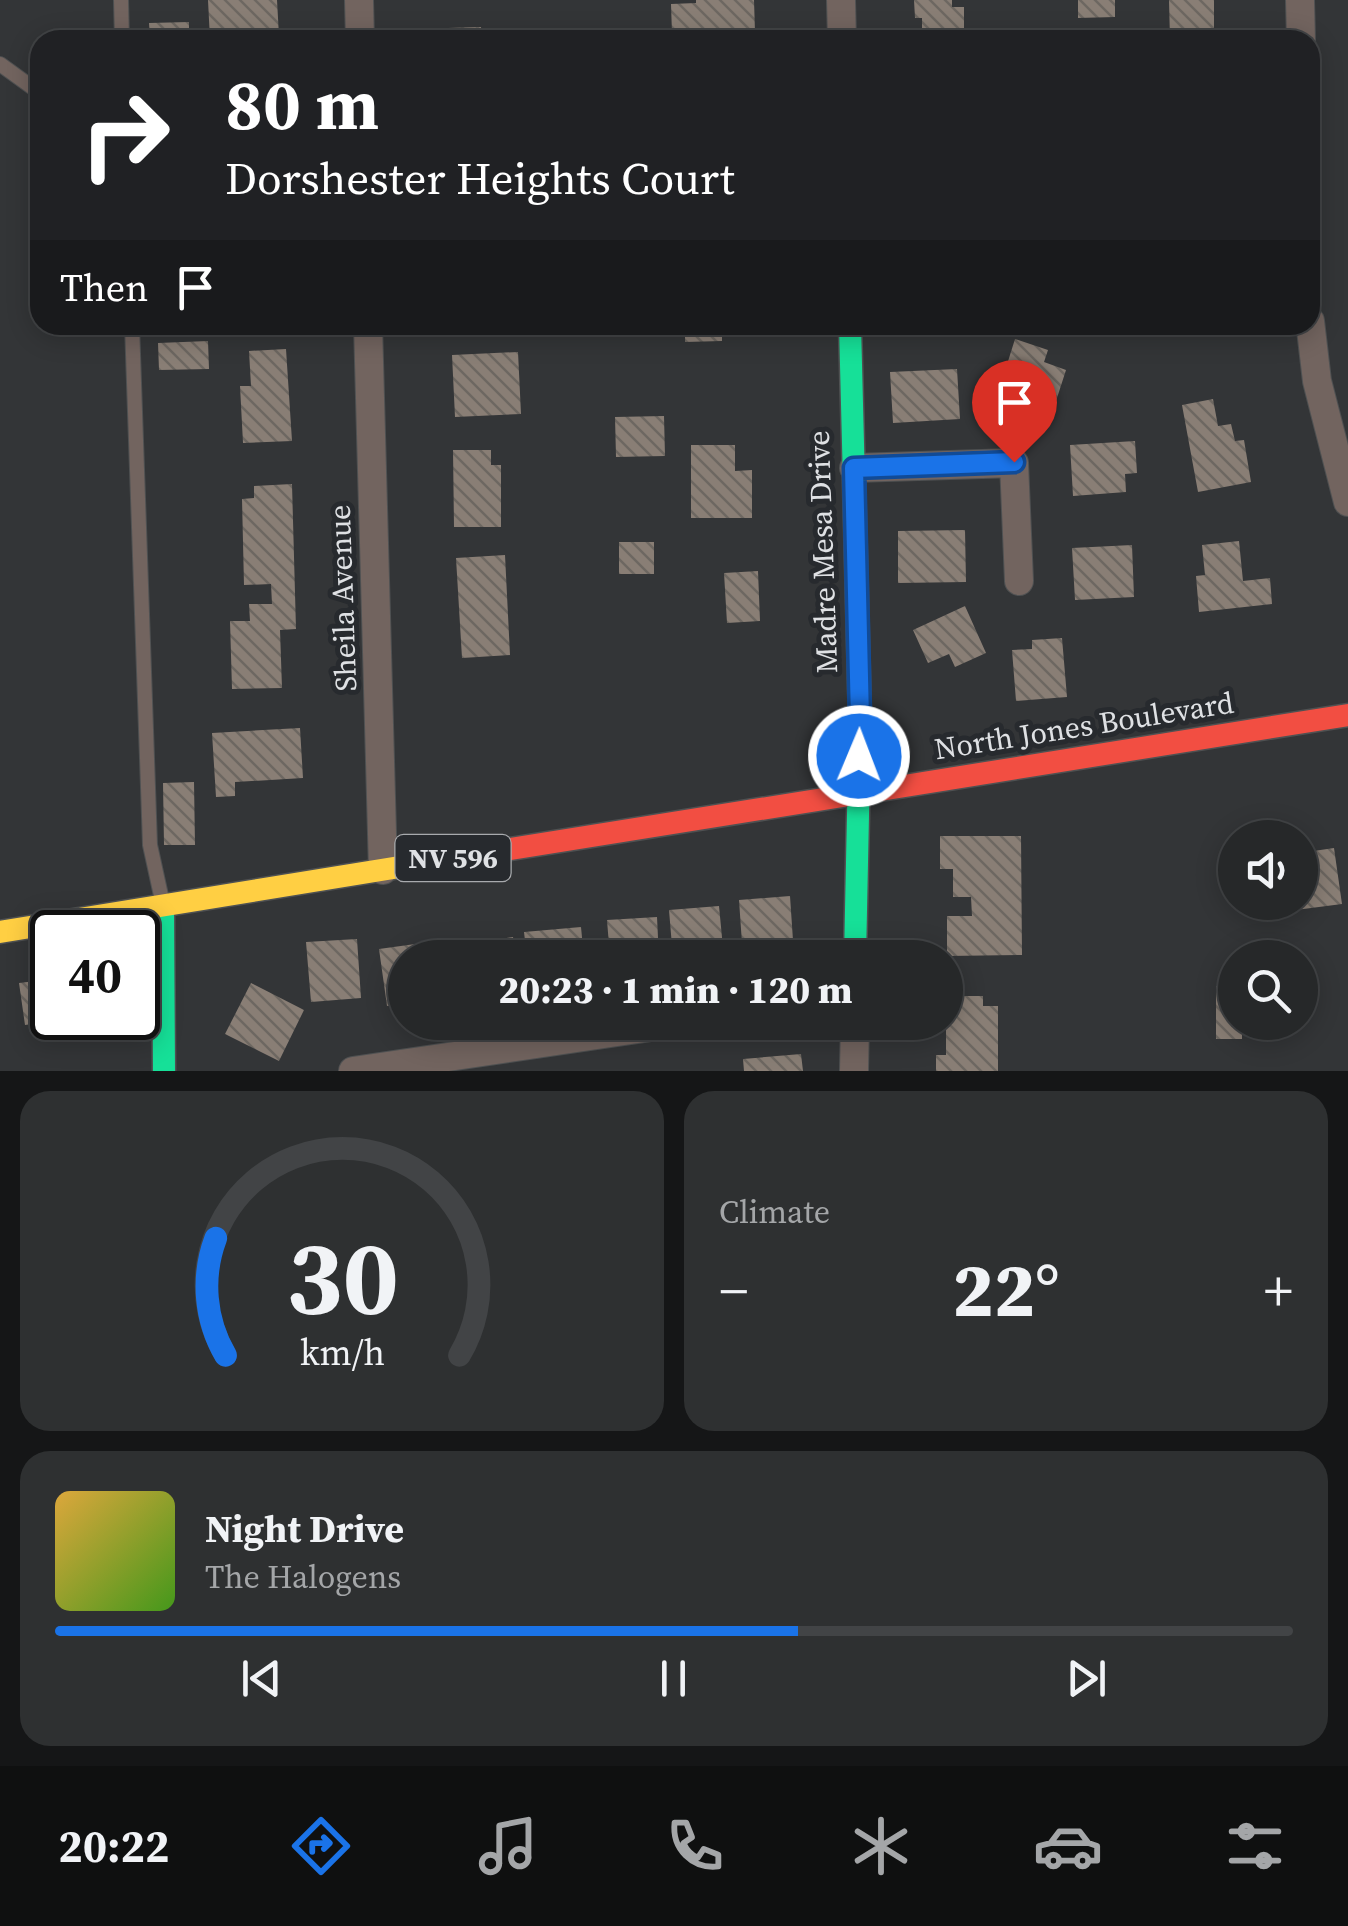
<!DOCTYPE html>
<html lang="en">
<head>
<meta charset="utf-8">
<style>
	:root { --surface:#262829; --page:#2e3031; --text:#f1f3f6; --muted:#a4a6a8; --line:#424446; --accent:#1a73e8 }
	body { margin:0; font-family:"Source Serif 4",serif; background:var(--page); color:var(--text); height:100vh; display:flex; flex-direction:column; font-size:38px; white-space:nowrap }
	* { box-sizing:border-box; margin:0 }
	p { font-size:32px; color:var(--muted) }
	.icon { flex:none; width:55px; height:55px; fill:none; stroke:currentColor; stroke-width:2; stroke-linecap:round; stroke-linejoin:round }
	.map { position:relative; height:1071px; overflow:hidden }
	.details { display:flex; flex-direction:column; gap:20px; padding:20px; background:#151617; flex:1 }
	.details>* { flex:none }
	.hud { position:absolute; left:30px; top:30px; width:1290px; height:305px; border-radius:30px; box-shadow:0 5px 25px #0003,0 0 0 2px var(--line); background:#202124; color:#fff; overflow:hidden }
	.buttons { position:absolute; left:1218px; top:820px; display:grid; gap:20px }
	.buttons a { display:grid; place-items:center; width:100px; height:100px; border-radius:50%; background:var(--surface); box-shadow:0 5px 25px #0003,0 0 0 2px var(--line); font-size:50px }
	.speed { position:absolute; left:30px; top:910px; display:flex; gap:20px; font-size:50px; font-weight:700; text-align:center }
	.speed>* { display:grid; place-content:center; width:130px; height:130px; border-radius:50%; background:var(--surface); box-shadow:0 5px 25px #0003,0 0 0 2px var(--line); line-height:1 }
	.speed .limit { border:5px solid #111; border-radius:15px; background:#fff; color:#111 }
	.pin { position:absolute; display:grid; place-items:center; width:85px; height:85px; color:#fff; margin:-102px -42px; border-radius:50% 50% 50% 0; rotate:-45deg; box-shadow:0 0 10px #0007 }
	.pin .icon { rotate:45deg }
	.me { position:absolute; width:110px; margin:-55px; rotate:1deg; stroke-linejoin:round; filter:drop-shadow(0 0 8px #0008) }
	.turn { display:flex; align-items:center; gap:35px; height:210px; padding:0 30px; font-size:45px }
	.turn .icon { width:130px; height:130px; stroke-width:2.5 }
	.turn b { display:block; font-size:70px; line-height:85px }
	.then { display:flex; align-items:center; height:95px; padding:0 30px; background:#0003; gap:20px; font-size:38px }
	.big { font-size:75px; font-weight:800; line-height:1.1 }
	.details .tile { flex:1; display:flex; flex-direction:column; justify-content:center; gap:15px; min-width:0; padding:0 35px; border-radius:30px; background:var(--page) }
	.details .dial { align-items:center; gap:0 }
	.dial svg { height:260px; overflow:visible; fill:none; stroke:var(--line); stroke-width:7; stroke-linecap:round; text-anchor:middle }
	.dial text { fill:var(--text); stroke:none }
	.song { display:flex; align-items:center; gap:30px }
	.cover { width:120px; height:120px; border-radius:15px; background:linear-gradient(135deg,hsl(40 70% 55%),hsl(100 70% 35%)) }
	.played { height:10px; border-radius:5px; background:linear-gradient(90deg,var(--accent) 60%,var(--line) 60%) }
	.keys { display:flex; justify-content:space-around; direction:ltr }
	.heat { display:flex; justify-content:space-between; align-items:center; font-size:55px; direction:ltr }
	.details .tiles { flex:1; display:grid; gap:20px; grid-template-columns:1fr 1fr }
	.tile:last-child { grid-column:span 2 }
	.trip { position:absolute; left:388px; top:940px; width:575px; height:100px; border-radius:50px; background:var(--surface); box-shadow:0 5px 25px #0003,0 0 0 2px var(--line); font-weight:800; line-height:100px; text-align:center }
	.dock { display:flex; height:160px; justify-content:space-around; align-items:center; background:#0f1010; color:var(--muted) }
	.dock .icon { width:70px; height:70px }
	.dock .on { color:var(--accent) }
	.dock b { font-size:45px; color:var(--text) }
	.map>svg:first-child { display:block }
	.building { fill:url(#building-back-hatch) }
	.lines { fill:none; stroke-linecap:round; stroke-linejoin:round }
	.lane-casing { stroke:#4f5152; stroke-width:16 }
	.street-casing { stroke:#4f5152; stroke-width:30 }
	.fast-casing { stroke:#4f5152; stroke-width:25 }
	.slow-casing { stroke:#4f5152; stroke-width:25 }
	.jam-casing { stroke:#4f5152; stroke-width:25 }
	.lane { stroke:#72645f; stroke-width:14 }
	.street { stroke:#72645f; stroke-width:28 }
	.fast { stroke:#16e098; stroke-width:22 }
	.slow { stroke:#ffcf43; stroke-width:22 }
	.jam { stroke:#f24e42; stroke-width:22 }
	.route-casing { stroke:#114b97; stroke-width:25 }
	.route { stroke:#1a73e8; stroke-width:18 }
	.labels { text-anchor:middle; stroke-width:10; stroke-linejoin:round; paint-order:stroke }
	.shield { fill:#272a2e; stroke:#a8aaad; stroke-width:2.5 }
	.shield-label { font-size:28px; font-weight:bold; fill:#dfe1e4 }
	.street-label { font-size:30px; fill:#dfe1e4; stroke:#272a2e }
</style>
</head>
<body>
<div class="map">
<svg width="1348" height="1071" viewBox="0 0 1348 1071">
	<defs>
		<pattern id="building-back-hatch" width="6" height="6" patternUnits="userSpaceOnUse" patternTransform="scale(2.5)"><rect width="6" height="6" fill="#897e75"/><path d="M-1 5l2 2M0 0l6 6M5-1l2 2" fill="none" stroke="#6d6761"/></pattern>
	</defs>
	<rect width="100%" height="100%" fill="#333537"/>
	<path class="building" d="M208,0H277L279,36L210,40Z
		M696,0H754L755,32L672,34L671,4L696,3Z
		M914,0H952V7H964V38L922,40V18H915Z
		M1078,0H1115V17L1078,18Z
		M1169,0H1214V40H1170Z
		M189,22V40H150L149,23Z
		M481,27L482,40H449L448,28Z
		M685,325H722V341L685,342Z
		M1015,339L1048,350L1044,362L1066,370L1048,426L993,409Z
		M208,341L209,369L159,370L158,343Z
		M286,349L292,441L243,443L240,386H251L249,351Z
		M518,352L521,414L455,417L452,355Z
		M957,369L960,419L893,423L890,372Z
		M1213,399L1218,426L1231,424L1235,441L1244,440L1251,482L1198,492L1182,405Z
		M664,416L665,456L616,457L615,417Z
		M1135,441L1137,473L1125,474L1126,492L1073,496L1070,445Z
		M691,445H735V471L752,470V518H691Z
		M453,450H491V465H501V527H454Z
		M292,484L296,629L280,630L282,688L232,689L230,621H250L249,604H272L271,584L244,585L242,499L254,498V486Z
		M965,530L966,582L898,583V531Z
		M1239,541L1243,581L1270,578L1272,604L1199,612L1196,576L1205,575L1202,545Z
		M619,542H654V574H619Z
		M1132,545L1134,597L1075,600L1072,548Z
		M505,555L510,655L462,658L456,558Z
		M758,571L760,621L727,623L724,573Z
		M965,606L986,653L955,667L949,654L928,663L913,630Z
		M1062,638L1067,697L1016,701L1012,650L1032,649V640Z
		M300,728L303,778L235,782V796L216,797L212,733Z
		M194,782L195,845H164L163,783Z
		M940,836H1021L1022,955L947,956V916H972L971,897H953V869H940Z
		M1334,848L1342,904L1288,911L1286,902H1300V853Z
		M790,896L794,955L743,958L739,900Z
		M719,906L724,958H673L669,910Z
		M657,917L659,958H610L607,920Z
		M581,927L584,958H527L524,932Z
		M513,937L516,958H464L462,944Z
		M357,939L361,998L311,1002L306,942Z
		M437,941L440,958H405V1004L387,1006L379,949Z
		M52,979V1018H92V1024L54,1029L53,1021L25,1025L19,983Z
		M251,983L304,1010L279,1061L225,1034Z
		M1216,986H1235V1022H1242V1039H1216Z
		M946,996H983V1006H998V1071H936V1055H946Z
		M801,1054L803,1071H744L743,1059Z"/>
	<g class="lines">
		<g class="lane-casing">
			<path id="lane" d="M121,0L122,40
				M0,64L40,93
				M132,325L150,845L162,900"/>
		</g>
		<g class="street-casing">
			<path id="street" d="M359,0L360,40
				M841,0L842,40
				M1300,0L1301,40
				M1310,321L1317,381L1348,502
				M368,325L383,870
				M854,468L1014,463L1019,581
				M353,1071L685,1022
				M854,1071L855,1022"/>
		</g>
		<g class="fast-casing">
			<path id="fast" d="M850,325L860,719L855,958
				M163,906L164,1071"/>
		</g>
		<g class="slow-casing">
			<path id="slow" d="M0,932L492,852"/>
		</g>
		<g class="jam-casing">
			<path id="jam" d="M492,852L1348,715"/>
		</g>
		<use href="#lane" class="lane"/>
		<use href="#street" class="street"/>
		<use href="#fast" class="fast"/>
		<use href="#slow" class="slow"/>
		<use href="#jam" class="jam"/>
	</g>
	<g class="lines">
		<g class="route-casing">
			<path id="route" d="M859,756L860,719L854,468L1014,462"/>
		</g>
		<use href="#route" class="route"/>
	</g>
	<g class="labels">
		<rect class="shield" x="395.5" y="835" width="115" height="46" rx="8"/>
		<g class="shield-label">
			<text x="453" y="868">NV 596</text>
		</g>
		<g class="street-label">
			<text transform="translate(823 552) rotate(-92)" y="10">Madre Mesa Drive</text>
			<text transform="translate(343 598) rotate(-92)" y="10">Sheila Avenue</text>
			<text transform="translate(1084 726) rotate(-9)" y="10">North Jones Boulevard</text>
		</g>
	</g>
</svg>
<div class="buttons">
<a><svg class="icon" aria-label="sound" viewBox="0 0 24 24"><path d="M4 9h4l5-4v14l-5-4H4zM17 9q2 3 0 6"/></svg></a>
<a><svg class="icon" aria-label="search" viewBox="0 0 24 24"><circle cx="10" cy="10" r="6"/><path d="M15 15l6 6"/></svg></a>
</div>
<div class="speed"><div class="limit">40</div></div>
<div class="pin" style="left:1014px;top:462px;background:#d93025"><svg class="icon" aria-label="arrive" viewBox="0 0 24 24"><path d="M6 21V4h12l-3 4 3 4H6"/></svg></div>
<svg class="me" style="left:859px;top:756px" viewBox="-20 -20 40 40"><circle r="17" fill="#1a73e8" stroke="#fff" stroke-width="3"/><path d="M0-11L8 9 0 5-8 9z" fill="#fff"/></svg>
<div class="trip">20:23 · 1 min · 120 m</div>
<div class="hud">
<div class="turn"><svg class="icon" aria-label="right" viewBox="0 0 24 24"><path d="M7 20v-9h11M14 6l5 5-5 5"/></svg><div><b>80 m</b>Dorshester Heights Court</div></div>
<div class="then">Then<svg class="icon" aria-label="arrive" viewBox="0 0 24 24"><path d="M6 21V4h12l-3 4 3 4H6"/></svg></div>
</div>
</div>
<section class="details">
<div class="tiles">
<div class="tile dial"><svg viewBox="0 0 100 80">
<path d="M14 69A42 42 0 1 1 86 69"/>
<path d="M14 69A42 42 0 0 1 11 33" stroke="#1a73e8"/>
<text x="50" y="56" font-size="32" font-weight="700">30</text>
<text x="50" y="72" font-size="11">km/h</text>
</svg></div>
<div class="tile"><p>Climate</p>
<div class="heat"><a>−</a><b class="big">22°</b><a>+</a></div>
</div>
<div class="tile">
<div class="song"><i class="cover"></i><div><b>Night Drive</b><p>The Halogens</p></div></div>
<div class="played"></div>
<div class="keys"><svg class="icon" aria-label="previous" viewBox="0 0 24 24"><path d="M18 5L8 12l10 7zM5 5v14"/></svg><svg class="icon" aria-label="pause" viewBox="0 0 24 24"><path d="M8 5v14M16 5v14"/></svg><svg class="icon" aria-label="next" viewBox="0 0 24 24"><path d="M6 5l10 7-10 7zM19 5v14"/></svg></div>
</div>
</div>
</section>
<nav class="dock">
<b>20:22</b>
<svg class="icon on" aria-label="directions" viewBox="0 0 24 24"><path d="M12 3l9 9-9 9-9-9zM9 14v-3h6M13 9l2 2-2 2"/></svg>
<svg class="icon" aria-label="music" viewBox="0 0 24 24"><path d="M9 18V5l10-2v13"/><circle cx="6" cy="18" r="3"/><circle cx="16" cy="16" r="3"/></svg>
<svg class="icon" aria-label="phone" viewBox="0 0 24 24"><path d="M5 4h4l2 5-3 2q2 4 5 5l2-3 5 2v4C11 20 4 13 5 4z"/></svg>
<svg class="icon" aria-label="climate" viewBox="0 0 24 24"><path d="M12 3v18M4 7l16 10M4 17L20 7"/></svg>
<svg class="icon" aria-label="car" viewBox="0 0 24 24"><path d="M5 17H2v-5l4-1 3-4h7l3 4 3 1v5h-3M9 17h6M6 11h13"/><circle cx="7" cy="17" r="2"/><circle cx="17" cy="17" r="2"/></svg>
<svg class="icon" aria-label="filters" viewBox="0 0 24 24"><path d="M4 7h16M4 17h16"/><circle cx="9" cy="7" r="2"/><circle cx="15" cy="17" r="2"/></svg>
</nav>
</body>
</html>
